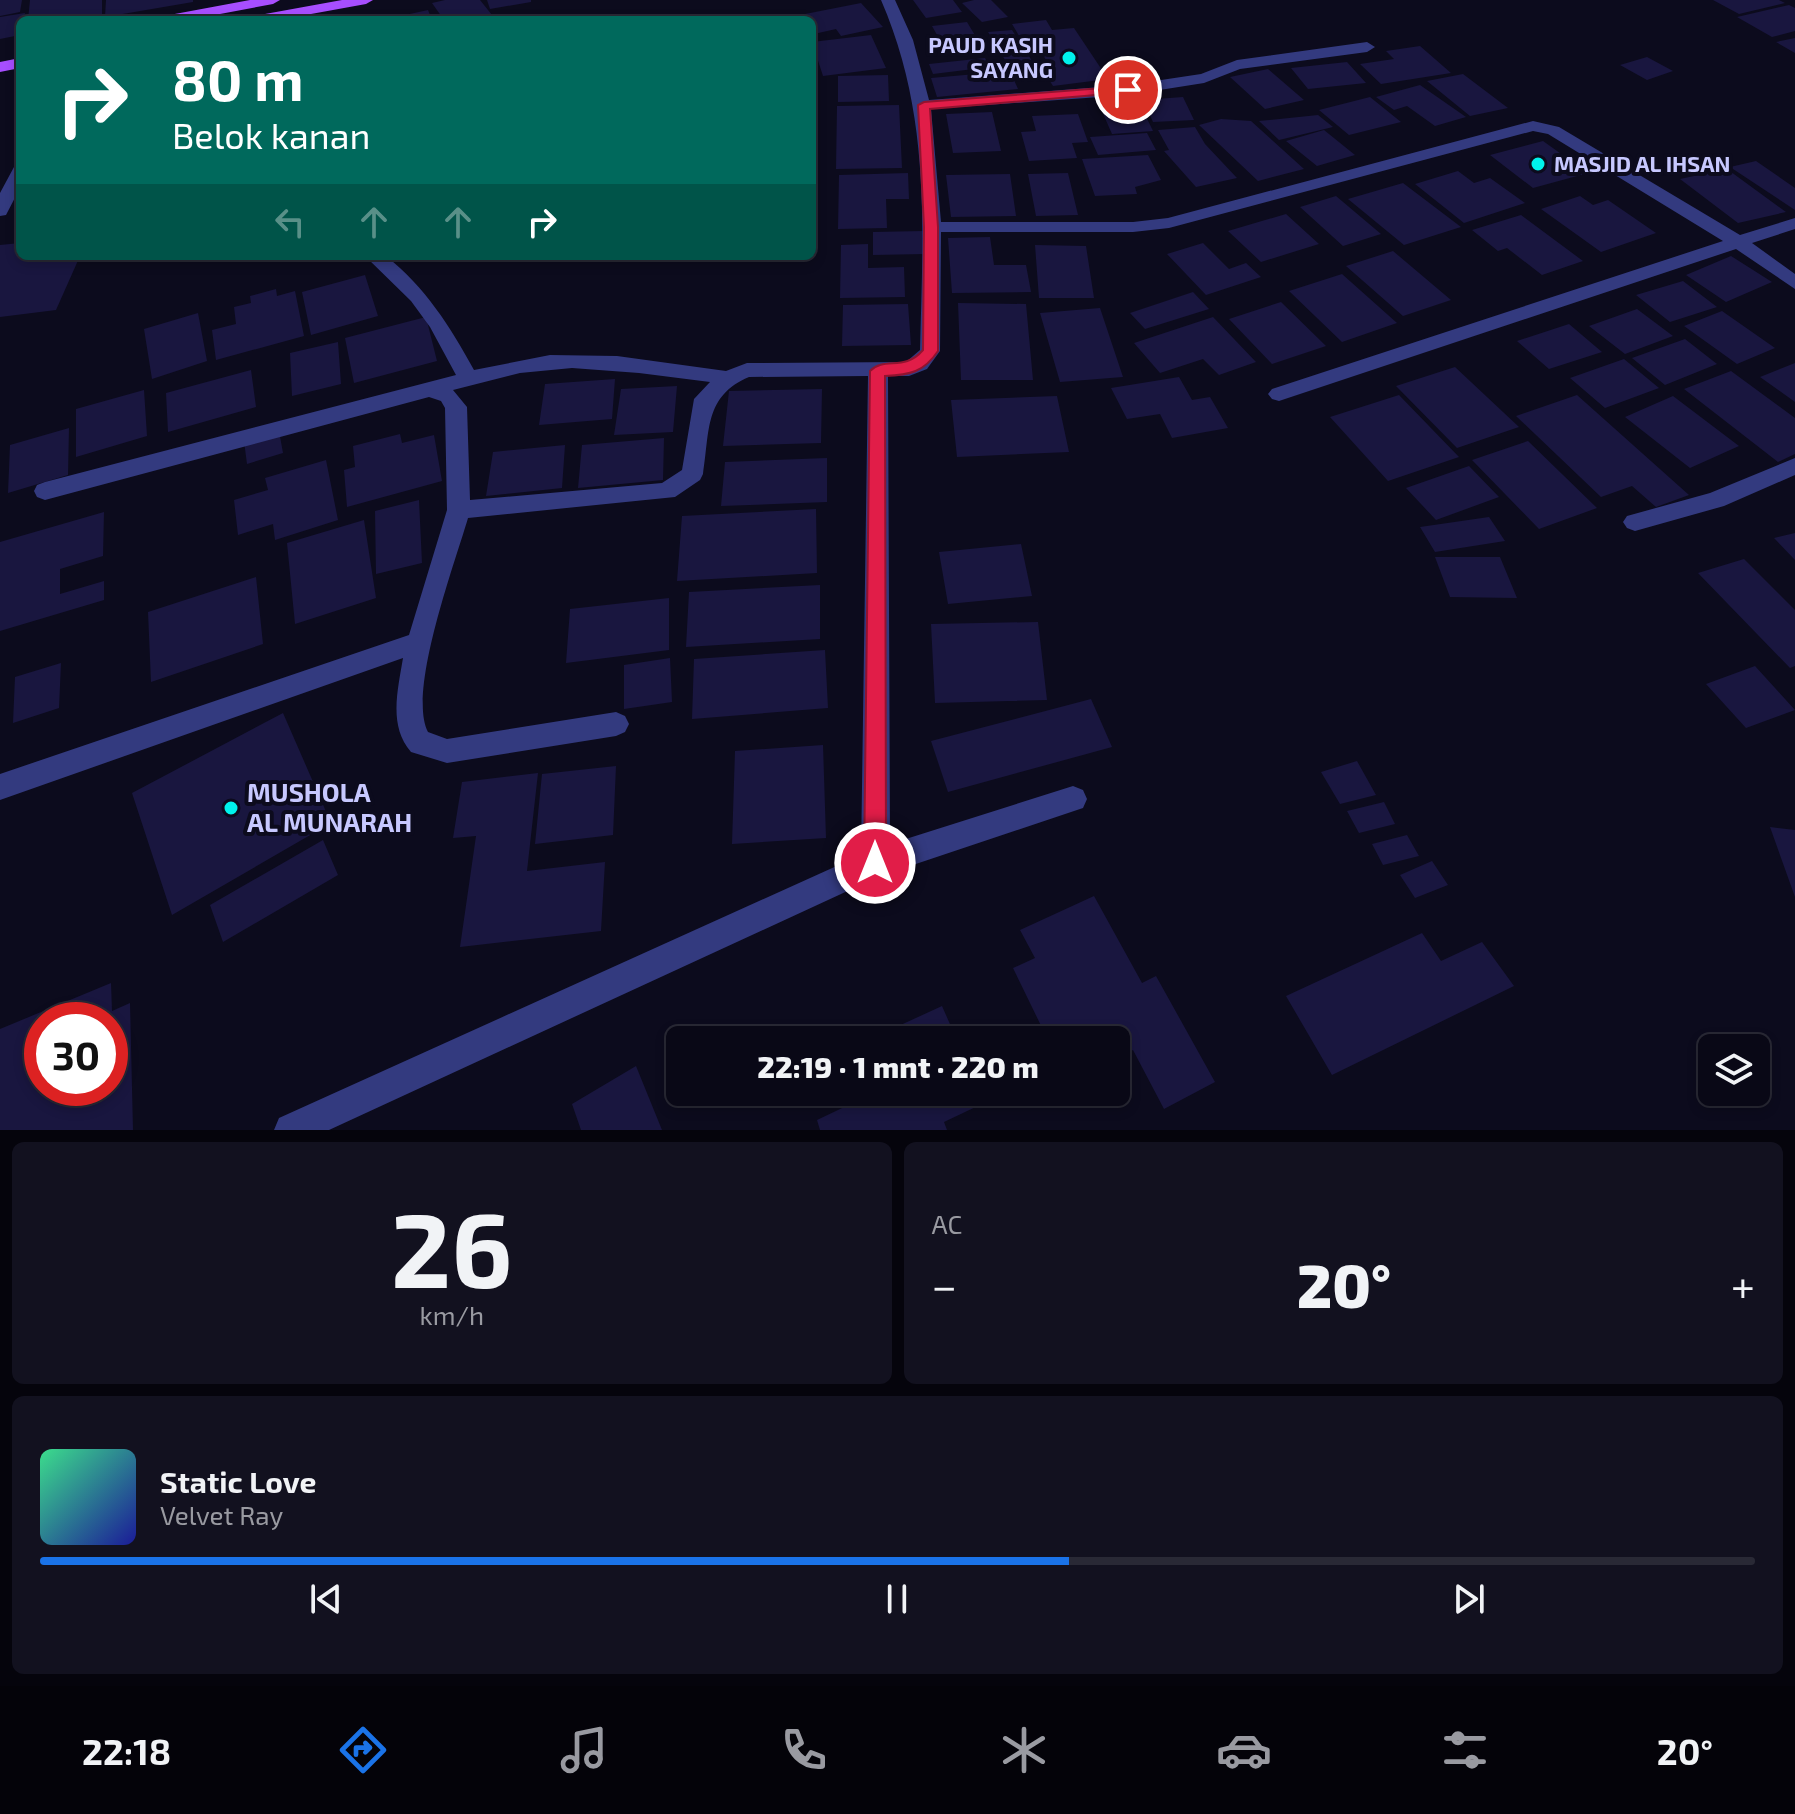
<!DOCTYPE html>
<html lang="id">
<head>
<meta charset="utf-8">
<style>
	:root { --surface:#090816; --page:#12111f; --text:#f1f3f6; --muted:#999aa1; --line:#292935; --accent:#1a73e8 }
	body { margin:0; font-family:"Exo 2",sans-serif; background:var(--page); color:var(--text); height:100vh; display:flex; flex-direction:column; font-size:30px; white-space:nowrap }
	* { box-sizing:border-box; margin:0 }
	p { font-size:26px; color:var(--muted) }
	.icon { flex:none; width:44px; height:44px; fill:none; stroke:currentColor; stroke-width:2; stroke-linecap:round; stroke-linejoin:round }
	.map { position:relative; height:1130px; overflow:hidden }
	.drawer { display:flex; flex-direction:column; gap:12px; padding:12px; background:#05040c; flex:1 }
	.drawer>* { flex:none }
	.banner { position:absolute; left:16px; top:16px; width:800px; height:244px; border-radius:12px; box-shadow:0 4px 12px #0003,0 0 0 2px var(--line); background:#00695c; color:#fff; overflow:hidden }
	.controls { position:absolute; left:1698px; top:1034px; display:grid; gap:16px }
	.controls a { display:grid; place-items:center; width:72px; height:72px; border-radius:12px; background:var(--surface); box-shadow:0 4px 12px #0003,0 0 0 2px var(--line); font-size:40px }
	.speed { position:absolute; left:24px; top:1002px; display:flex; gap:16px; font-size:40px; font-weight:700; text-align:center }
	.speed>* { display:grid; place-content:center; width:104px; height:104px; border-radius:50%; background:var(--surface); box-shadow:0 4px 12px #0003,0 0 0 2px var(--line); line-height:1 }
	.speed .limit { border:12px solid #d22; background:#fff; color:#111 }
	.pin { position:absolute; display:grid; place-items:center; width:68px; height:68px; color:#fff; margin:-34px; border:4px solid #fff; border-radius:50%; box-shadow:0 2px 8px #0007 }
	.me { position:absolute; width:88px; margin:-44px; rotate:0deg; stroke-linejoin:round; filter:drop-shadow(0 0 6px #0008) }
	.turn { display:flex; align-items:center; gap:28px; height:168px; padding:0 24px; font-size:36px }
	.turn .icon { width:104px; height:104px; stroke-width:2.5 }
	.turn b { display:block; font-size:56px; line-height:68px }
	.lanes { display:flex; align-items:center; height:76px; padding:0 24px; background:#0003; justify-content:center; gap:40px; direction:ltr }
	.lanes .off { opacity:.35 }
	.big { font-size:60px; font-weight:800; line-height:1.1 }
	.drawer .tile { flex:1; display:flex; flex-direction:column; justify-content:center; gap:12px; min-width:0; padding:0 28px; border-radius:12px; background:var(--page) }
	.drawer .dial { align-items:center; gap:0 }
	.dial b { font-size:104px; line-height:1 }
	.song { display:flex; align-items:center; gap:24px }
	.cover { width:96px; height:96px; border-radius:12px; background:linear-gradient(135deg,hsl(150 70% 55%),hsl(240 70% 35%)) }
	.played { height:8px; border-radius:4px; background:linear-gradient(90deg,var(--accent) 60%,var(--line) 60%) }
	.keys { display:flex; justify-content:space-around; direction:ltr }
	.heat { display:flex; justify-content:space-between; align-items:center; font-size:44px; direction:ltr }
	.drawer .tiles { flex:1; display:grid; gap:12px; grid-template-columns:1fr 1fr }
	.tile:last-child { grid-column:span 2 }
	.trip { position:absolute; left:666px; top:1026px; width:464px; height:80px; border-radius:12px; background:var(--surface); box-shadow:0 4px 12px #0003,0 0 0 2px var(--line); font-weight:800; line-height:80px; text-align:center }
	.tab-bar { display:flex; height:128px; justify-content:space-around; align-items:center; background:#040309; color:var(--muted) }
	.tab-bar .icon { width:56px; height:56px }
	.tab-bar .active { color:var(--accent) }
	.tab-bar b { font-size:36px; color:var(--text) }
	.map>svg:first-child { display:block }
	.building { fill:#19163f; fill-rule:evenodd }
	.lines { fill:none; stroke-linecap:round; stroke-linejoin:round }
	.minor { fill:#333a7f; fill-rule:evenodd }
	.major { fill:#a74eff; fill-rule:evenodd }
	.route { fill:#e11d48; stroke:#92132f; stroke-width:2 }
	.poi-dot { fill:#00f2ec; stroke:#0c0b1d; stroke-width:3 }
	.labels { text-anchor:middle; stroke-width:8; stroke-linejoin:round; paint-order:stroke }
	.far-poi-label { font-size:22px; font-weight:bold; fill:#c7c8ff; stroke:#0c0b1d; text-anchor:end }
	.poi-label { font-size:26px; font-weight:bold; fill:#c7c8ff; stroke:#0c0b1d; text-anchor:start }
</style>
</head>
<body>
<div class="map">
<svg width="1795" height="1130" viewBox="0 0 1795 1130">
	<rect width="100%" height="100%" fill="#0c0b1d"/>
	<path class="building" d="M0,0H22L20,12L0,16Z
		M30,0H102V17L28,20Z
		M106,0H193V2L105,17Z
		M445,0H480L496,20H444L432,3Z
		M487,0H531V2L490,9Z
		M913,0H953L962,12L926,18Z
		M974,0H991L1008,17L982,22L962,3Z
		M1713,0H1779L1785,3L1739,14Z
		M861,3L883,27L841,36L836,29L814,34L812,20H803L800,15Z
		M1789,5L1795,8V31L1772,37L1737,17Z
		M428,10L432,20H388L387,19Z
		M25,13L23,20H20V35L0,39V17Z
		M1046,20L1052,30L1074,28L1108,79L1053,86L1048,78L1056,77L1033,38L1021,39L1012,24Z
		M967,22L982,47L946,51L932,26Z
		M1012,30L1038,70L1013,73L988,32Z
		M871,35L886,68L823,76L812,42Z
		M1795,38V53L1776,42Z
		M1420,46L1451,73L1381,84L1360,64L1394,59L1386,51Z
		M1647,57L1673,71L1647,80L1620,65Z
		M985,58L990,67L933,74L929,64Z
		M1347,62L1366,83L1308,89L1291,68Z
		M1268,69L1304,100L1265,109L1230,77Z
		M1010,71L1018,89L937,97L931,78Z
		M1463,74L1508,108L1470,116L1427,81Z
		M888,75L889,101L838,102V76Z
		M1420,85L1466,117L1435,126L1407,106L1394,110L1376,97Z
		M1183,97L1194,120L1153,122L1143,100Z
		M1370,97L1401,122L1349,135L1319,110Z
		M1137,98L1153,131L1112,134L1097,100Z
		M899,105L902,168L836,169L837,106Z
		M992,112L1001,151L953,153L946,114Z
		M1078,114L1088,142L1072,143L1077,158L1029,161L1021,132L1036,131L1032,116Z
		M1318,115L1333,127L1279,140L1259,121Z
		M1221,119L1251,121L1304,169L1258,181L1199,125Z
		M1195,127L1205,144L1237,178L1196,187L1164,151L1169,150L1158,130Z
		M1324,130L1355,155L1317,166L1286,141Z
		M1147,133L1156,150L1098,155L1090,137Z
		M1543,141L1588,173L1533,188L1490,155Z
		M1148,155L1161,180L1135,187L1137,194L1095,196L1082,159Z
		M1756,161L1795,188V210L1730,167Z
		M1727,169L1786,212L1738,223L1680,179Z
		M1458,171L1474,183L1490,178L1525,203L1464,223L1415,184Z
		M908,173L909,199H886L887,228L838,229L839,175Z
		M1068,173L1078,215L1036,216L1028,174Z
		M1010,174L1016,216L951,217L946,175Z
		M1403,183L1461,227L1404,245L1348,199Z
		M1336,196L1381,234L1343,246L1300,207Z
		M1580,196L1593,205L1608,200L1656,233L1601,252L1541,209Z
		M1286,214L1319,244L1261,262L1228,231Z
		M1521,215L1583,261L1542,275L1507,248L1498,251L1472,230Z
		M924,231L925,254L873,255V232Z
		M990,237L994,265H1026L1031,292L952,293L948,238Z
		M20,243V256H80L56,310L0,317V245Z
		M1203,243L1229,269L1246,263L1261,277L1206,295L1167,254Z
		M868,244V268L904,267L905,297L840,298L841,245Z
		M1035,245L1086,246L1094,298H1039Z
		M1393,251L1451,300L1403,316L1346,266Z
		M1731,256L1772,282L1726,302L1686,275Z
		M1342,274L1397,323L1342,342L1289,291Z
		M365,275L378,316L311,335L302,292Z
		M1683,281L1717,307L1670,322L1636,295Z
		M276,289L277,296L295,291L304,336L216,360L212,330L236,324L234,307L251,303L250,296Z
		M1193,292L1209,309L1145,329L1130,313Z
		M1281,302L1326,346L1272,364L1229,319Z
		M958,303L1026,304L1033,380H961Z
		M908,304L911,345L842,346L843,305Z
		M1100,308L1123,377L1060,382L1040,313Z
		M1637,309L1673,336L1625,354L1589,326Z
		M1722,311L1775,348L1737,364L1684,326Z
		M198,313L207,361L152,379L144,329Z
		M426,317L437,361L354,383L345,338Z
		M1213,317L1256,362L1219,375L1203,359L1160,373L1134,343Z
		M1569,324L1602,352L1549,369L1517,341Z
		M1685,339L1717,364L1665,385L1632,358Z
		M338,342L341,384L292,396L290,353Z
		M1624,359L1659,388L1605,408L1570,378Z
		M1795,363V402L1760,377Z
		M1455,367L1519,427L1457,448L1396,386Z
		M251,370L256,407L168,432L166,393Z
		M1731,371L1795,418V454L1778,462L1684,389Z
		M1179,377L1192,400L1210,397L1228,428L1172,438L1160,414L1127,419L1111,388Z
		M615,379L612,419L539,425L545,384Z
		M677,386L673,432L614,435L621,389Z
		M822,389L821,443L723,446L729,391Z
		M144,390L147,436L76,457V409Z
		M1399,395L1459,457L1388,481L1330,417Z
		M1577,395L1689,495L1656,507L1632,486L1601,497L1516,416Z
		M1057,396L1069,452L957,457L951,400Z
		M1673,396L1739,446L1690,468L1625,417Z
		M69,428L68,475L8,493L10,445Z
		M279,431L283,453L247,464L244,441Z
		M400,434L402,443L434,435L442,481L347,507L344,470L355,467L353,446Z
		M664,438L663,480L578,488L582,445Z
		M1528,441L1597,508L1539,529L1472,460Z
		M565,445L562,488L486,496L493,452Z
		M827,458V502L721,506L725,462Z
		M326,460L338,520L275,540L273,524L238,535L234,500L268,490L265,478Z
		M1469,466L1499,497L1436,520L1406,488Z
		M419,500L422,563L376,574L375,511Z
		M816,509L817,573L677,581L682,516Z
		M104,512L103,556L60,569V594L104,581V600L0,631V542Z
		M1489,517L1505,541L1435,552L1420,527Z
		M364,520L376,598L295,624L287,543Z
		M1795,533V560L1774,538Z
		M1021,544L1032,596L948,604L939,552Z
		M1435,557H1500L1517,598L1450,597Z
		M1744,559L1795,610V666L1790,668L1698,573Z
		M256,577L263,644L151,682L148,612Z
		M820,585V639L686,647L689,592Z
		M669,598V650L566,663L570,609Z
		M1038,622L1047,700L935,703L931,624Z
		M825,650L828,708L692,719L694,659Z
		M670,658L672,702L624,709V665Z
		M61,663L59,708L13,723L15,677Z
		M1755,666L1795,710L1746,728L1706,684Z
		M1091,699L1112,747L948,792L931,741Z
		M283,713L331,823L172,915L132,793Z
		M823,745L826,838L732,844L735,751Z
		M1357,761L1376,795L1340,804L1321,772Z
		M616,766L613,835L535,844L542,774Z
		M538,773L527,871L605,862L601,931L460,947L476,836L453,838L462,782Z
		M1384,802L1395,824L1359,833L1347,811Z
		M1770,827L1795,830V897Z
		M1407,835L1419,856L1383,865L1372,844Z
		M323,840L338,875L223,942L210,905Z
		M1432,861L1448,885L1415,898L1400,875Z
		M1094,896L1142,983L1156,976L1215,1082L1164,1109L1133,1050L1116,1058V1040H1048L1013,968L1035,958L1020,930Z
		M1422,933L1441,961L1482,942L1514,986L1332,1075L1286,996Z
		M111,983L112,1011L130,1003L133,1130H0V1029ZM42,1020H110V1088H42Z
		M942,1006L957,1040H868Z
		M636,1066L662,1130H581L572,1104Z
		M857,1092H979L984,1103L944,1122L947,1130H820L817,1120L859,1100Z"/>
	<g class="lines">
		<path class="minor" d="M881,0H895L913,40L929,100L1128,85L1201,74L1237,60L1367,42L1375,47L1367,52L1240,69L1204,83L1128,95L931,109L941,222H1133L1168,218L1533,121L1559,127L1740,235L1795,218V229L1752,243L1795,274V289L1736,249L1279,401L1272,399L1268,394L1272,389L1723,241L1548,134L1533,131L1169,228L1133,232H941L940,351L927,369L909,376H888L890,844L1073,786L1083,790L1087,799L1083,808L880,876L329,1130H274L279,1118L861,855L868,376L749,377C704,396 710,431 703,474L700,480L675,497L468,518C455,563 407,692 428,732L447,739L616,712L625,716L629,724L625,732L616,736L447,763L411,752C388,726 398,689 403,658L0,800V774L409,635L447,510L445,408L441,401L429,397L45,500L37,497L34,491L37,485L45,482L456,375L430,327L411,301L365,256H386C425,287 450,326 474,370L550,355L617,356L726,371L747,363L906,362L920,350C923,228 931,115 881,0ZM572,368L639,373L710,382L694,399L682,470L662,483L470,500L467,407L453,390L520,373Z
			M20,166V188L6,215L0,216V193L14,167Z
			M1795,458V475L1724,506L1635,531L1627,528L1623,522L1627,516L1710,493Z"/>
		<path class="major" d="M250,0H280L273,4L188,20H157L164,16Z
			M342,0H373L366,4L278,20H247L254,16Z
			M20,58V68L0,72V62Z"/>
	</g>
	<path class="route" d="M1128,86L1134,90L1132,92L930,109L938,227V351C924,372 910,375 885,376L886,863L883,871L875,874L867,871L864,863L870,371C885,356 904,372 923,350L924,227L918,105L924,102Z"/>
	<g class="poi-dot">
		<circle cx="1069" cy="58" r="8"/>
		<circle cx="1538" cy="164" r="8"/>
		<circle cx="231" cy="808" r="8"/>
	</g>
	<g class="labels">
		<g class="far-poi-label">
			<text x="1053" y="53">PAUD KASIH<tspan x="1053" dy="25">SAYANG</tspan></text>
			<text x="1554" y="172" text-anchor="start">MASJID AL IHSAN</text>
		</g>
		<g class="poi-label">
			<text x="247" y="802">MUSHOLA<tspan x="247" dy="30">AL MUNARAH</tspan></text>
		</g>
	</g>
</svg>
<div class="controls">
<a><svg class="icon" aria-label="layers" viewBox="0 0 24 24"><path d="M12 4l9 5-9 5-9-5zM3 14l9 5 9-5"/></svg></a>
</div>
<div class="speed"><div class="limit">30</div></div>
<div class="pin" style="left:1128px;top:90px;background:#d93025"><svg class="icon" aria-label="arrive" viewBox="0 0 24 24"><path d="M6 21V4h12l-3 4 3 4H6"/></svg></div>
<svg class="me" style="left:875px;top:863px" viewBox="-20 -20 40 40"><circle r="17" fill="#e11d48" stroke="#fff" stroke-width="3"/><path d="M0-11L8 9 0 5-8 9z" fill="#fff"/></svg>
<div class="trip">22:19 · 1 mnt · 220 m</div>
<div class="banner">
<div class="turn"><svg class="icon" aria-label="right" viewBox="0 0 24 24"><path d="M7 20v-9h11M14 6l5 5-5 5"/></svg><div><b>80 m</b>Belok kanan</div></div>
<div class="lanes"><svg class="icon off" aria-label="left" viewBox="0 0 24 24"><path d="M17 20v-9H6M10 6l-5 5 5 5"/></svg><svg class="icon off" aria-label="ahead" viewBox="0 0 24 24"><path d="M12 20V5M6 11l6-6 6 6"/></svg><svg class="icon off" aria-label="ahead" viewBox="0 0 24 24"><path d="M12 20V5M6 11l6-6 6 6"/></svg><svg class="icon" aria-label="right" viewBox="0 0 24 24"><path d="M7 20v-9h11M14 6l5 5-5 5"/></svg></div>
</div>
</div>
<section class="drawer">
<div class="tiles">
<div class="tile dial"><b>26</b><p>km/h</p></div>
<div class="tile"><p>AC</p>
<div class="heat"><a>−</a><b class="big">20°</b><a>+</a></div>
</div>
<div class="tile">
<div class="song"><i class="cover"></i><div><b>Static Love</b><p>Velvet Ray</p></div></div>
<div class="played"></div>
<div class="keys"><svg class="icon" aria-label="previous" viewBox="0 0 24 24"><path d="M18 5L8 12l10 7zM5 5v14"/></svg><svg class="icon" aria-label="pause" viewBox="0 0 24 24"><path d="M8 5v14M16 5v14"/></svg><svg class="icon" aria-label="next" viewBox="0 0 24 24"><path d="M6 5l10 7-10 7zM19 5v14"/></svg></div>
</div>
</div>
</section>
<nav class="tab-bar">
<b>22:18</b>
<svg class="icon active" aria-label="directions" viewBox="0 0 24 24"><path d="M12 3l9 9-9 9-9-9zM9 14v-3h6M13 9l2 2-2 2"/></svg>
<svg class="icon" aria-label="music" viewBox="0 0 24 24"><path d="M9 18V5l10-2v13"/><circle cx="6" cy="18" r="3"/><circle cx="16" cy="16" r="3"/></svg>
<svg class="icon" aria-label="phone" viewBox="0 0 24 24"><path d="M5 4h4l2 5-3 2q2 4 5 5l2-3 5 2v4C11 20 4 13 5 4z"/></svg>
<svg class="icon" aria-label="climate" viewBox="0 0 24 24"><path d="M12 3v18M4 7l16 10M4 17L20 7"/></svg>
<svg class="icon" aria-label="car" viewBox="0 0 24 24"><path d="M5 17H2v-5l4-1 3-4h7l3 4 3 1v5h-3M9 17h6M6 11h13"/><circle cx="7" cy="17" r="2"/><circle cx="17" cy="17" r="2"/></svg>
<svg class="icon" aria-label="filters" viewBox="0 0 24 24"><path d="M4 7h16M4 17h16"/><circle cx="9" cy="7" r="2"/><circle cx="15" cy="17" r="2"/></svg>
<b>20°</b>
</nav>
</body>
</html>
